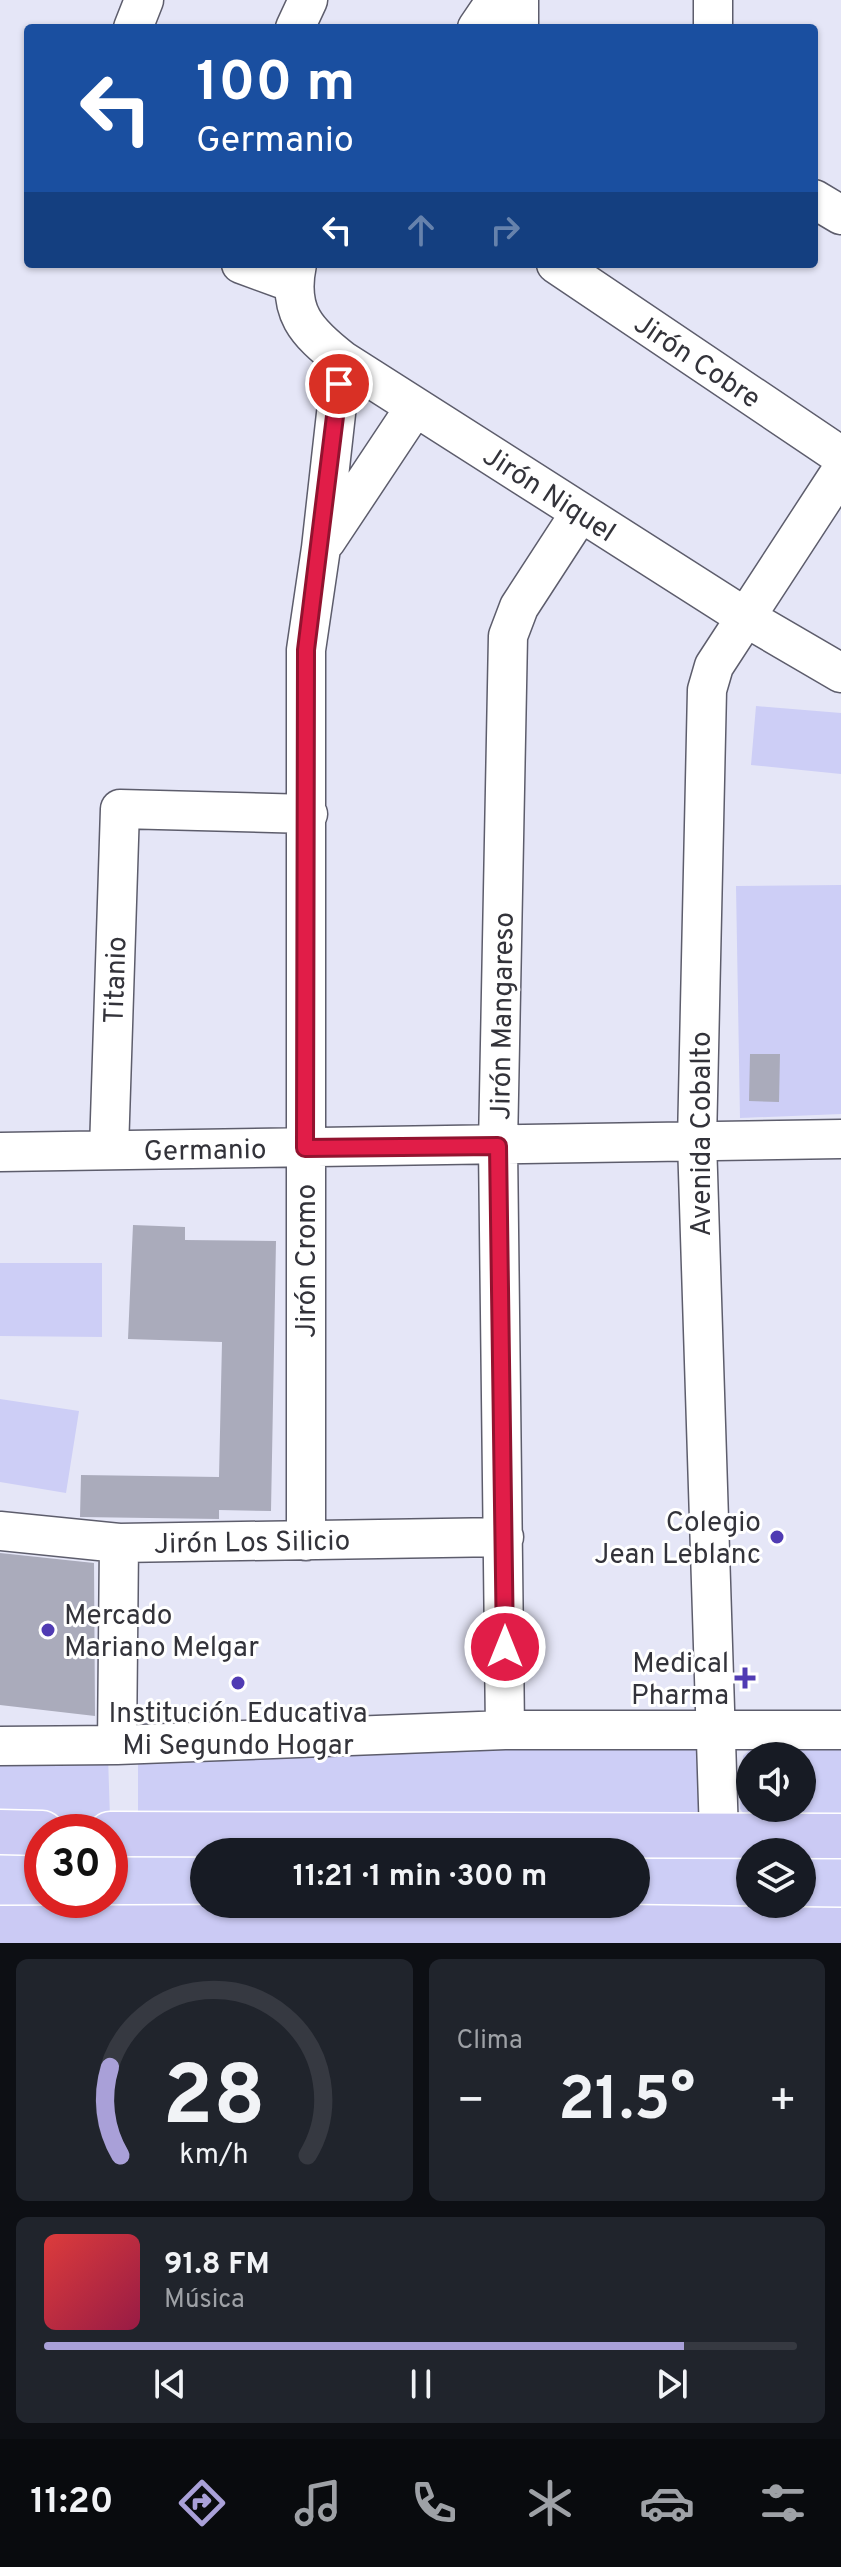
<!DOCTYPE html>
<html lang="es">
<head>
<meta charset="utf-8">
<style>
	:root { --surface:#171b24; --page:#20242c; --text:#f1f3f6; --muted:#9ea1a6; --line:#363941; --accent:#a9a0d8 }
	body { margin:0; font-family:Overpass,sans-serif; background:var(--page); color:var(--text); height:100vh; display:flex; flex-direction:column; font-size:30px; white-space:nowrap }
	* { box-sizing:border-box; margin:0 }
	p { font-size:26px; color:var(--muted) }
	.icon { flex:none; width:44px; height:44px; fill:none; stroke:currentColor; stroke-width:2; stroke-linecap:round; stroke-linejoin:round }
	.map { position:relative; height:1943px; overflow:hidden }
	.panel { display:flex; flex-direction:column; gap:16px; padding:16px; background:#0d0f14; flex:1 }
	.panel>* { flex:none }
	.guide { position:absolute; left:24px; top:24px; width:794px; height:244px; border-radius:8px; box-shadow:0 2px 6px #0004; background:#1a4fa0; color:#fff; overflow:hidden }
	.controls { position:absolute; left:736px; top:1742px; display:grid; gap:16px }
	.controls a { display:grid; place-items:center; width:80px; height:80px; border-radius:50%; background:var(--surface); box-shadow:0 2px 6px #0004; font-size:40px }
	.speed { position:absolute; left:24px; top:1814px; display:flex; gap:16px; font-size:40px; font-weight:700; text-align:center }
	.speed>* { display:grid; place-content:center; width:104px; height:104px; border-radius:50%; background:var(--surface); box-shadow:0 2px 6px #0004; line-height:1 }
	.speed .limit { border:12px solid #d22; background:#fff; color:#111 }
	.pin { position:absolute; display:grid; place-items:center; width:68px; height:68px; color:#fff; margin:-34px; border:4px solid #fff; border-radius:50%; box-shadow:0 2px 8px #0007 }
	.me { position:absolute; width:88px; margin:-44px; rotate:0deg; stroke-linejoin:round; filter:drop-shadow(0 0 6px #0008) }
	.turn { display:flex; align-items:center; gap:28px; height:168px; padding:0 40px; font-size:36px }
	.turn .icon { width:104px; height:104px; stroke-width:2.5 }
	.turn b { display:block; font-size:56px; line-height:68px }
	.lanes { display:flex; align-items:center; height:76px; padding:0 40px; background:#0003; justify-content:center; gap:40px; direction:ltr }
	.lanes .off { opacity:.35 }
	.big { font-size:60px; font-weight:700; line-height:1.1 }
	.panel .widget { flex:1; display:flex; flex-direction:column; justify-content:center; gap:12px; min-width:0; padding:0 28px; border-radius:12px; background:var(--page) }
	.panel .dial { align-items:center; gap:0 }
	.dial svg { height:208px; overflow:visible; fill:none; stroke:var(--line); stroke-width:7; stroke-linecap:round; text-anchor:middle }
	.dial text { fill:var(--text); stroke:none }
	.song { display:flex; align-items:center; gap:24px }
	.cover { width:96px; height:96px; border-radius:12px; background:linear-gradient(135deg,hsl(0 70% 55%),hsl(340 70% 35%)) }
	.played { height:8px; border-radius:4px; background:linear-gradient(90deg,var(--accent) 85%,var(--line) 85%) }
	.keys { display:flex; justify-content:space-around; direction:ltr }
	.heat { display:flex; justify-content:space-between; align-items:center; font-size:44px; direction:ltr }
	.panel .tiles { flex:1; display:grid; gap:16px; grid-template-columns:1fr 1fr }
	.widget:last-child { grid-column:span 2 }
	.trip { position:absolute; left:190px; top:1838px; width:460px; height:80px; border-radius:40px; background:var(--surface); box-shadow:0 2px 6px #0004; font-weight:700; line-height:80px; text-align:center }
	.menu { display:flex; height:128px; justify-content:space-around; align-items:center; background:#090b0e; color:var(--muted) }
	.menu .icon { width:56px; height:56px }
	.menu .active { color:var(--accent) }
	.menu b { font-size:36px; color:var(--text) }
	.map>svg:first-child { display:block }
	.green { fill:#cdcef6; fill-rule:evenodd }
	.building { fill:#aaabbb }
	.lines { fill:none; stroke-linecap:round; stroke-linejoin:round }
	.minor-casing { stroke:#5d5d6c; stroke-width:41 }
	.primary-casing { stroke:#fff; stroke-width:47 }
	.minor { stroke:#fff; stroke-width:38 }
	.primary { stroke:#cbcaf4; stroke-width:44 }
	.route-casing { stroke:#92132f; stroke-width:20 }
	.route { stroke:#e11d48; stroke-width:14 }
	.poi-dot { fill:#503bb3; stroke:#fff; stroke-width:3 }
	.labels { text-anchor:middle; stroke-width:6; stroke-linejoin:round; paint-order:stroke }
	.street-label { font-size:28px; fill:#33333a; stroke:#fff }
	.poi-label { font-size:28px; fill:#33333a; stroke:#fff; text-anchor:end }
</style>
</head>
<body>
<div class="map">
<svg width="841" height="1943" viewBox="0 0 841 1943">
	<rect width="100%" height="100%" fill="#e5e6f7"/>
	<path class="green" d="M756,706L841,713V774L751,765Z
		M841,885V1114L740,1118L736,886Z
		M0,1263H102V1337L0,1336Z
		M0,1399L79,1411L66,1493L0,1482Z
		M691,1744L701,1751L703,1801L699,1819L138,1817V1756Z
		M754,1746H841V1821H750L740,1809L743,1756ZM750,1756H802V1808H750Z
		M108,1756L110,1818L0,1815V1760Z
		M841,1848V1919L0,1918V1849H42V1900H110V1849ZM204,1852H636V1904H204ZM750,1852H802V1904H750Z"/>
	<path class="building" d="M750,1054H780L779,1102L749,1101Z
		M133,1225L185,1227V1240L276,1241L271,1511L219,1510V1519L80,1517L81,1475L219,1477L222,1342L128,1339Z
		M0,1553L94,1563L95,1716L0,1705Z"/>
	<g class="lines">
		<g class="minor-casing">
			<path id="minor" d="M713,0V28
				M133,28L144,0
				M295,28L308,0
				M477,28L496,0
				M519,28V0
				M814,199L841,215
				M241,264L293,283
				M297,264C287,312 306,332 342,360L745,617L841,673
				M556,264L841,456
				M326,541L415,407
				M109,1150L120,809L308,814
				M0,1152L841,1139
				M0,1531L119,1543L504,1537
				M306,1541V650L321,548L342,360
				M505,1730L498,1146L508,636L519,607L580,513
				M117,1745L119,1543
				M0,1746L117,1745L505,1730H841
				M719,1835L697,1141L707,690L714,666L841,471"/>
		</g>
		<g class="primary-casing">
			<path id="primary" d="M0,1832L42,1833
				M110,1834L841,1836
				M0,1928L555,1926L841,1930"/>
		</g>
		<use href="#minor" class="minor"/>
		<use href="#primary" class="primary"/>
	</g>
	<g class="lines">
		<g class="route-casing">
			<path id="route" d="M339,384L306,650L305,1148L498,1146L505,1647"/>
		</g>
		<use href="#route" class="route"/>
	</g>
	<g class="poi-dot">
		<circle cx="777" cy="1537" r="8"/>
		<circle cx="48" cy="1630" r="8"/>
		<path d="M741 1666h8v8h8v8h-8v8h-8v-8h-8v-8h8z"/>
		<circle cx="238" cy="1683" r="8"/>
	</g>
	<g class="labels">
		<g class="street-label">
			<text transform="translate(698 360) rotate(34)" y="10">Jirón Cobre</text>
			<text transform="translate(550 493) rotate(33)" y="10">Jirón Niquel</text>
			<text transform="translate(114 980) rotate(-88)" y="10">Titanio</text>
			<text transform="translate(501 1016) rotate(-89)" y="10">Jirón Mangareso</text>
			<text transform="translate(700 1134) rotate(-90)" y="10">Avenida Cobalto</text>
			<text transform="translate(205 1149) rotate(-1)" y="10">Germanio</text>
			<text transform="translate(305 1261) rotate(-90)" y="10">Jirón Cromo</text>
			<text transform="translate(252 1541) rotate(-1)" y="10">Jirón Los Silicio</text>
		</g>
		<g class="poi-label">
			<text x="761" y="1531">Colegio<tspan x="761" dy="32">Jean Leblanc</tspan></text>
			<text x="64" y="1624" text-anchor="start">Mercado<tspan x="64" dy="32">Mariano Melgar</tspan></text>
			<text x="729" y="1672">Medical<tspan x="729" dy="32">Pharma</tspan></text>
			<text x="238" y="1722" text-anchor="middle">Institución Educativa<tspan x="238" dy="32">Mi Segundo Hogar</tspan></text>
		</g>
	</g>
</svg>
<div class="controls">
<a><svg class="icon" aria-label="sound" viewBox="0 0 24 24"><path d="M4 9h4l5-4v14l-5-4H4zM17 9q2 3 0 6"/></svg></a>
<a><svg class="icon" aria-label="layers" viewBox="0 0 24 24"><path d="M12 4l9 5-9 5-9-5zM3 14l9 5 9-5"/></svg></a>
</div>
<div class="speed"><div class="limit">30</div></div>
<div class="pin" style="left:339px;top:384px;background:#d93025"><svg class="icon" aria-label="arrive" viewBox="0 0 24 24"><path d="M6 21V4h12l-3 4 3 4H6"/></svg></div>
<svg class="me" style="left:505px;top:1647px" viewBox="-20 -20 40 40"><circle r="17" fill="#e11d48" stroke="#fff" stroke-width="3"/><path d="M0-11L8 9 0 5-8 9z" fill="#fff"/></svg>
<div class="trip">11:21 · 1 min · 300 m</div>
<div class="guide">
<div class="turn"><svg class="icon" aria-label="left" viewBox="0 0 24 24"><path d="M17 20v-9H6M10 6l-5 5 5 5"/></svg><div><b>100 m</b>Germanio</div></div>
<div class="lanes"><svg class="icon" aria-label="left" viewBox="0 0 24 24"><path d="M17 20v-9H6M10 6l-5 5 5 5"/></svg><svg class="icon off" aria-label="ahead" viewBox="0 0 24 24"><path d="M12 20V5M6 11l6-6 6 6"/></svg><svg class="icon off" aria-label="right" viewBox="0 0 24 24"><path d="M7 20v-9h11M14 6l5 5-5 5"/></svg></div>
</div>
</div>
<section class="panel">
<div class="tiles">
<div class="widget dial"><svg viewBox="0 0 100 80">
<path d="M14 69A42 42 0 1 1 86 69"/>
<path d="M14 69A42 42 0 0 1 10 35" stroke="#a9a0d8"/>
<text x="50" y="56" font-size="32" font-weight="700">28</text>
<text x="50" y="72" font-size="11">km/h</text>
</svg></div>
<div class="widget"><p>Clima</p>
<div class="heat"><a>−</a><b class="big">21.5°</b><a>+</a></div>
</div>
<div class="widget">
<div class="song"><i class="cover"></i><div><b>91.8 FM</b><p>Música</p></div></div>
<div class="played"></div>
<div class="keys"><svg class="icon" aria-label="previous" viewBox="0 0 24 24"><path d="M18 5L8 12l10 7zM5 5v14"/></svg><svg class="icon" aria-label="pause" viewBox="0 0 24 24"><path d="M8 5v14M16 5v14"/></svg><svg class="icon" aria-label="next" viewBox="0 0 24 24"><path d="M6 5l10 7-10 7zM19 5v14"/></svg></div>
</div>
</div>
</section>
<nav class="menu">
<b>11:20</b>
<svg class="icon active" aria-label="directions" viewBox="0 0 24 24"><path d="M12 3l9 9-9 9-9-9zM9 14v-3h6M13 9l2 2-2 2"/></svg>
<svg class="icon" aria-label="music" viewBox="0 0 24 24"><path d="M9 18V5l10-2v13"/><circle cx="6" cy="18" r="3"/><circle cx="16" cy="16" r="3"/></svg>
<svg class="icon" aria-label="phone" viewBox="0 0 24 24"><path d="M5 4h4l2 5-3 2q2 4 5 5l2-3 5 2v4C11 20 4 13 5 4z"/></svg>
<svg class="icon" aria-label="climate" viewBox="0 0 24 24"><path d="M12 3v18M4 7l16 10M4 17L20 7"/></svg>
<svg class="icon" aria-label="car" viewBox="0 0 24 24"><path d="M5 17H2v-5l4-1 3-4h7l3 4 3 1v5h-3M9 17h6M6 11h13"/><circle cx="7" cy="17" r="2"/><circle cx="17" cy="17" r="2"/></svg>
<svg class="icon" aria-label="filters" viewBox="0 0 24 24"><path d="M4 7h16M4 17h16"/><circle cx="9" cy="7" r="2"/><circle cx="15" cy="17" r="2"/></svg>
</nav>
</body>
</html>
